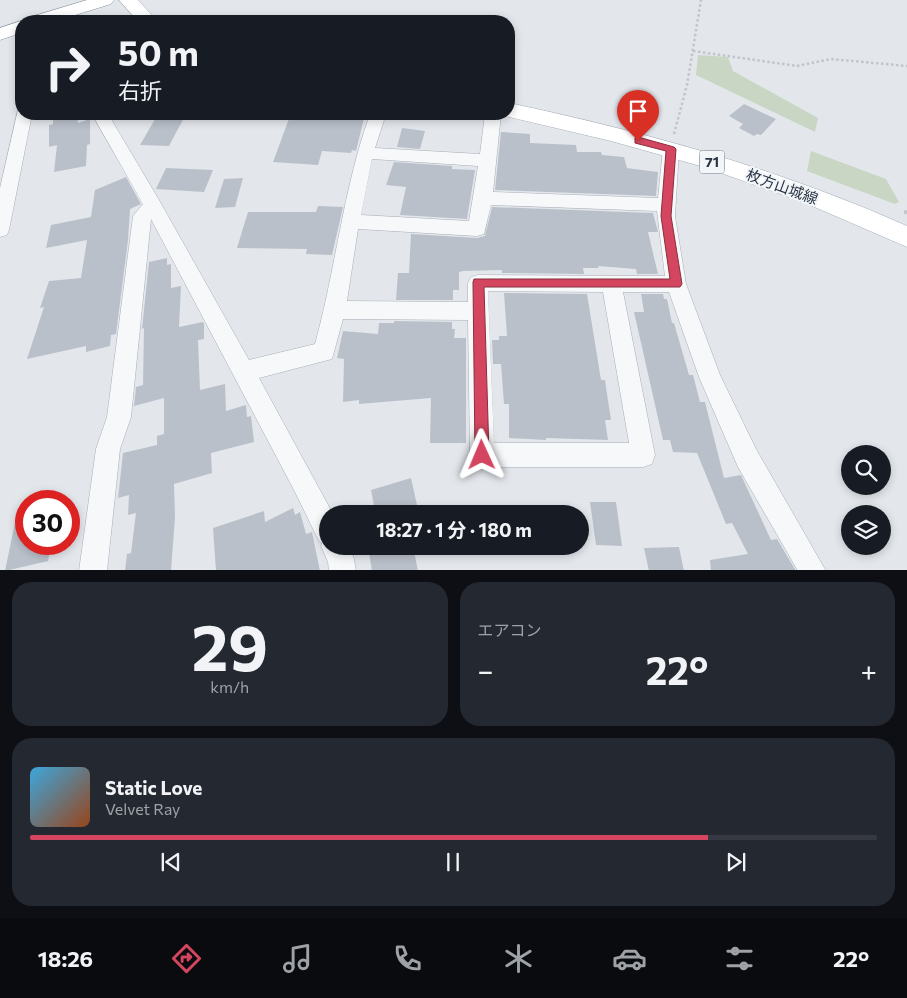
<!DOCTYPE html>
<html lang="ja">
<head>
<meta charset="utf-8">
<style>
	:root { --surface:#171b24; --page:#242831; --text:#f1f3f6; --muted:#9ea1a6; --line:#363941; --accent:#d44660 }
	body { margin:0; font-family:Commissioner,"Noto Sans JP",sans-serif; background:var(--page); color:var(--text); height:100vh; display:flex; flex-direction:column; font-size:19px; white-space:nowrap }
	* { box-sizing:border-box; margin:0 }
	p { font-size:16px; color:var(--muted) }
	.icon { flex:none; width:28px; height:28px; fill:none; stroke:currentColor; stroke-width:2; stroke-linecap:round; stroke-linejoin:round }
	.map { position:relative; height:570px; overflow:hidden }
	.details { display:flex; flex-direction:column; gap:12px; padding:12px; background:#0d0f14; flex:1 }
	.details>* { flex:none }
	.top-card { position:absolute; left:15px; top:15px; width:500px; height:105px; border-radius:20px; box-shadow:0 2px 8px #0003; background:#171b24; color:var(--text); overflow:hidden }
	.tools { position:absolute; left:841px; top:445px; display:grid; gap:10px }
	.tools a { display:grid; place-items:center; width:50px; height:50px; border-radius:50%; background:var(--surface); box-shadow:0 2px 8px #0003; font-size:25px }
	.speed { position:absolute; left:15px; top:490px; display:flex; gap:10px; font-size:25px; font-weight:700; text-align:center }
	.speed>* { display:grid; place-content:center; width:65px; height:65px; border-radius:50%; background:var(--surface); box-shadow:0 2px 8px #0003; line-height:1 }
	.speed .limit { border:8px solid #d22; background:#fff; color:#111 }
	.pin { position:absolute; display:grid; place-items:center; width:42px; height:42px; color:#fff; margin:-51px -21px; border-radius:50% 50% 50% 0; rotate:-45deg; box-shadow:0 0 5px #0007 }
	.pin .icon { rotate:45deg }
	.me { position:absolute; width:55px; margin:-28px; rotate:359deg; stroke-linejoin:round; filter:drop-shadow(0 0 4px #0008) }
	.turn { display:flex; align-items:center; gap:18px; height:105px; padding:0 20px; font-size:22px }
	.turn .icon { width:65px; height:65px; stroke-width:2.5 }
	.turn b { display:block; font-size:35px; line-height:42px }
	.big { font-size:38px; font-weight:700; line-height:1.1 }
	.details .card { flex:1; display:flex; flex-direction:column; justify-content:center; gap:8px; min-width:0; padding:0 18px; border-radius:20px; background:var(--page) }
	.details .dial { align-items:center; gap:0 }
	.dial b { font-size:65px; line-height:1 }
	.song { display:flex; align-items:center; gap:15px }
	.cover { width:60px; height:60px; border-radius:8px; background:linear-gradient(135deg,hsl(200 70% 55%),hsl(20 70% 35%)) }
	.played { height:5px; border-radius:2px; background:linear-gradient(90deg,var(--accent) 80%,var(--line) 80%) }
	.keys { display:flex; justify-content:space-around; direction:ltr }
	.heat { display:flex; justify-content:space-between; align-items:center; font-size:28px; direction:ltr }
	.details .tiles { flex:1; display:grid; gap:12px; grid-template-columns:1fr 1fr }
	.card:last-child { grid-column:span 2 }
	.trip { position:absolute; left:319px; top:505px; width:270px; height:50px; border-radius:25px; background:var(--surface); box-shadow:0 2px 8px #0003; font-weight:700; line-height:50px; text-align:center }
	.menu { display:flex; height:80px; justify-content:space-around; align-items:center; background:#090b0e; color:var(--muted) }
	.menu .icon { width:35px; height:35px }
	.menu .current { color:var(--accent) }
	.menu b { font-size:22px; color:var(--text) }
	.map>svg:first-child { display:block }
	.green { fill:#c9d6c4 }
	.building { fill:#bac0ca }
	.lines { fill:none; stroke-linecap:round; stroke-linejoin:round }
	.minor-casing { stroke:#a8aeb7; stroke-width:1 }
	.primary-casing { stroke:#a2acb8; stroke-width:1 }
	.trunk-casing { stroke:#8a95a3; stroke-width:1 }
	.path-far1 { stroke:#c1c5cb; stroke-width:2.5; stroke-dasharray:2.5 2.5; stroke-linecap:butt }
	.path { stroke:#c1c5cb; stroke-width:3; stroke-dasharray:4 4; stroke-linecap:butt }
	.minor { fill:#f6f8fa; fill-rule:evenodd }
	.primary { fill:#fff; fill-rule:evenodd }
	.trunk { fill:#fff; fill-rule:evenodd }
	.route { fill:#d44660; stroke:#8a2e3e }
	.labels { text-anchor:middle; stroke-width:4; stroke-linejoin:round; paint-order:stroke }
	.shield { fill:#f3f6f9; stroke:#666f7b; stroke-width:1 }
	.shield-label { font-size:14px; font-weight:bold; fill:#2a3545 }
	.street-label { font-size:15px; fill:#2a3545; stroke:#f3f6f9 }
</style>
</head>
<body>
<div class="map">
<svg width="907" height="571" viewBox="0 0 907 571">
	<rect width="100%" height="100%" fill="#e3e7ec"/>
	<path class="green" d="M698,55L728,57L733,71L818,118L815,132L696,75Z
		M811,151L886,179L899,202L895,204L807,171Z"/>
	<path class="building" d="M744,104L776,119L761,135L757,134L754,136L739,128L743,124L729,116Z
		M53,114H77L78,123L90,119V144L87,145L86,166L54,172L57,145L49,147V125L53,124Z
		M158,114H186L169,146L140,145Z
		M346,114H365L356,151L352,150L351,153L322,151L318,165L273,162L290,116L345,118Z
		M402,128L425,131L420,149L397,147Z
		M501,132L530,134V143L576,145L577,152H601L602,155L624,157L627,168L658,172L656,196L495,190Z
		M394,162L452,166V169L475,170L467,219L400,215L406,187L386,185Z
		M166,168L213,170L204,192L156,189Z
		M126,177L141,204L130,209L128,240L116,334L111,335L110,346L86,352V346L27,359L44,307L40,308L49,281L81,278L87,240L46,248L51,225L91,217L95,190Z
		M243,178L235,207L215,208L224,179Z
		M318,206L343,207L332,255L306,254L307,249L237,248L248,212H316Z
		M492,207L653,213L658,232H648L658,274H637L636,269L598,266L599,268H583L584,274L502,273V270L463,271L459,272V290H453V300H396L398,273H409L411,234L477,238L485,236Z
		M167,258V265L171,264V288L181,286L179,327L203,322L204,324V339L198,340L200,390L225,384L226,411L246,405L247,417L251,416L254,442L211,453L212,473L174,484L175,517L171,571H125L127,554L131,553L136,513L128,515L129,495L118,498L123,453L157,445V436L164,434V398L134,406L136,387L143,385L144,328L142,329L149,262Z
		M504,293L587,294L601,380H605L607,394L611,420H605L608,440L546,438V440L509,438V404H504L501,364H493L492,340H499V336H507Z
		M641,294H663L664,299H667L672,323H674L689,375H693L700,402H705L724,478L741,475L771,540L777,539L796,571H711L710,560L748,554L732,523L726,524L697,453L673,452L670,440H663L634,312H644Z
		M394,321L452,322V329H455L454,338H466V443H430L431,398L359,404V400L343,402L344,359L337,358L343,331L378,334L379,323H394Z
		M411,478L419,514H368L375,511L371,490Z
		M590,502H616L622,546L596,545Z
		M18,508L26,509V544H51L48,561L5,571Z
		M293,508L295,515L300,512L306,534L312,532L320,571H216L213,528L264,511L265,522Z
		M368,546H423L424,548L414,551L418,571H372Z
		M679,547L684,571H649L644,548Z"/>
	<g class="lines">
		<g class="minor-casing">
			<path id="minor" d="M18,110H21V114H32L9,230L7,235L0,237V188Z
				M92,114H108L159,200L249,360L315,344C336,268 343,189 370,114H386L375,148L480,154L485,114H501L493,192L658,198L663,149L665,145L671,143L677,145L679,149L675,216L686,284L720,375L756,449L826,571H798L738,467L699,377L669,292H623L655,455L652,464L643,467H482L473,464L470,455L468,320L343,319L332,359L259,378L333,514H328V546H349L354,559L356,571H329L328,562L321,546L322,543L319,541L295,492L151,219L131,417L120,449L107,571H79L96,449L107,417L133,216L143,204ZM372,159L478,166L469,221L361,215ZM491,205L657,211L665,276L478,275L471,277L468,283V302L347,301L358,229L477,236L484,234ZM488,291L603,292L629,443H494Z"/>
		</g>
		<g class="primary-casing">
			<path id="primary" d="M119,0H138L157,21H138Z
				M509,103C646,132 779,169 907,226V247L803,202L704,167L611,141L501,115L509,114Z"/>
		</g>
		<g class="trunk-casing">
			<path id="trunk" d="M87,0H114L111,4L56,21H29L31,17Z
				M21,21V33L0,40V28Z"/>
		</g>
		<path class="path-far1" d="M693,51L797,66L831,59L907,66
			M674,134L687,85L701,0"/>
		<path class="path" d="M905,214L907,207"/>
		<use href="#minor" class="minor"/>
		<use href="#primary" class="primary"/>
		<use href="#trunk" class="trunk"/>
	</g>
	<path class="route" d="M638,137L674,147L676,149L671,216L682,284L680,287H484L489,455L487,459L482,462L477,459L475,455L473,282L474,279H670L661,216L666,151L635,143V138Z"/>
	<g class="labels">
		<rect class="shield" x="699.5" y="150.5" width="25" height="23" rx="4"/>
		<g class="shield-label">
			<text x="712" y="167">71</text>
		</g>
		<g class="street-label">
			<text transform="translate(782 187) rotate(20)" y="5">枚方山城線</text>
		</g>
	</g>
</svg>
<div class="tools">
<a><svg class="icon" aria-label="search" viewBox="0 0 24 24"><circle cx="10" cy="10" r="6"/><path d="M15 15l6 6"/></svg></a>
<a><svg class="icon" aria-label="layers" viewBox="0 0 24 24"><path d="M12 4l9 5-9 5-9-5zM3 14l9 5 9-5"/></svg></a>
</div>
<div class="speed"><div class="limit">30</div></div>
<div class="pin" style="left:638px;top:141px;background:#d93025"><svg class="icon" aria-label="arrive" viewBox="0 0 24 24"><path d="M6 21V4h12l-3 4 3 4H6"/></svg></div>
<svg class="me" style="left:482px;top:455px" viewBox="-20 -20 40 40"><path d="M0-17L14 15 0 8-14 15z" fill="#d44660" stroke="#fff" stroke-width="4"/></svg>
<div class="trip">18:27 · 1 分 · 180 m</div>
<div class="top-card">
<div class="turn"><svg class="icon" aria-label="right" viewBox="0 0 24 24"><path d="M7 20v-9h11M14 6l5 5-5 5"/></svg><div><b>50 m</b>右折</div></div>
</div>
</div>
<section class="details">
<div class="tiles">
<div class="card dial"><b>29</b><p>km/h</p></div>
<div class="card"><p>エアコン</p>
<div class="heat"><a>−</a><b class="big">22°</b><a>+</a></div>
</div>
<div class="card">
<div class="song"><i class="cover"></i><div><b>Static Love</b><p>Velvet Ray</p></div></div>
<div class="played"></div>
<div class="keys"><svg class="icon" aria-label="previous" viewBox="0 0 24 24"><path d="M18 5L8 12l10 7zM5 5v14"/></svg><svg class="icon" aria-label="pause" viewBox="0 0 24 24"><path d="M8 5v14M16 5v14"/></svg><svg class="icon" aria-label="next" viewBox="0 0 24 24"><path d="M6 5l10 7-10 7zM19 5v14"/></svg></div>
</div>
</div>
</section>
<nav class="menu">
<b>18:26</b>
<svg class="icon current" aria-label="directions" viewBox="0 0 24 24"><path d="M12 3l9 9-9 9-9-9zM9 14v-3h6M13 9l2 2-2 2"/></svg>
<svg class="icon" aria-label="music" viewBox="0 0 24 24"><path d="M9 18V5l10-2v13"/><circle cx="6" cy="18" r="3"/><circle cx="16" cy="16" r="3"/></svg>
<svg class="icon" aria-label="phone" viewBox="0 0 24 24"><path d="M5 4h4l2 5-3 2q2 4 5 5l2-3 5 2v4C11 20 4 13 5 4z"/></svg>
<svg class="icon" aria-label="climate" viewBox="0 0 24 24"><path d="M12 3v18M4 7l16 10M4 17L20 7"/></svg>
<svg class="icon" aria-label="car" viewBox="0 0 24 24"><path d="M5 17H2v-5l4-1 3-4h7l3 4 3 1v5h-3M9 17h6M6 11h13"/><circle cx="7" cy="17" r="2"/><circle cx="17" cy="17" r="2"/></svg>
<svg class="icon" aria-label="filters" viewBox="0 0 24 24"><path d="M4 7h16M4 17h16"/><circle cx="9" cy="7" r="2"/><circle cx="15" cy="17" r="2"/></svg>
<b>22°</b>
</nav>
</body>
</html>
